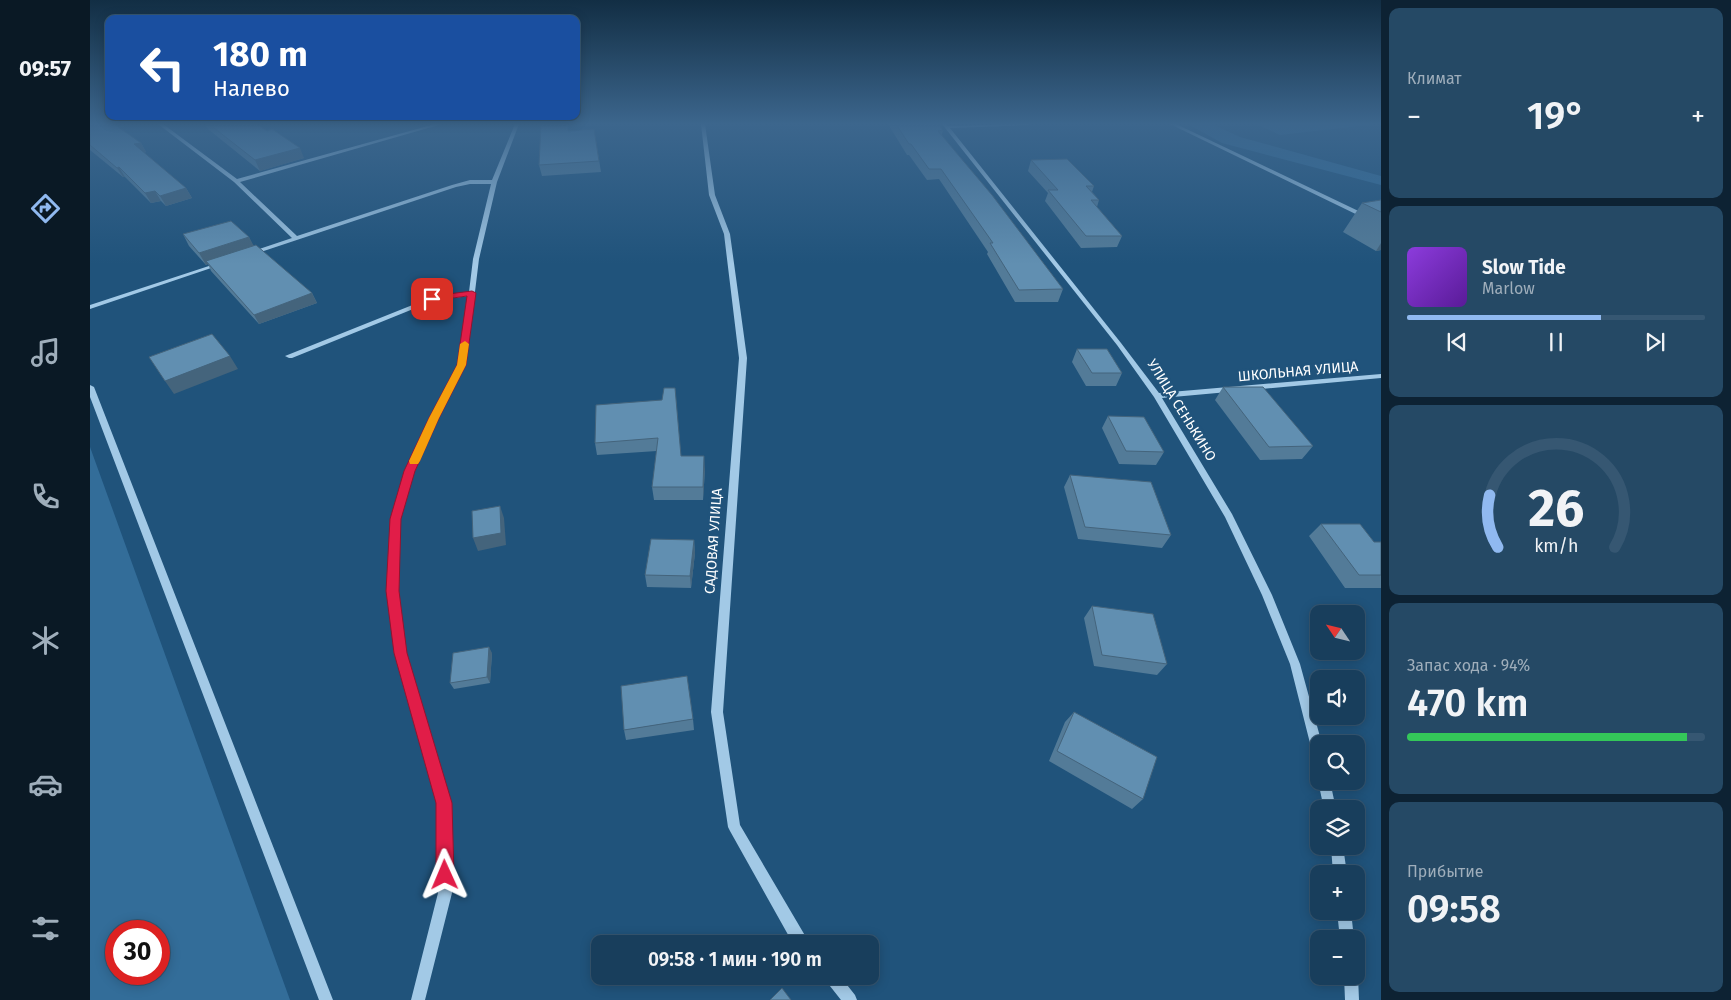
<!DOCTYPE html>
<html lang="ru">
<head>
<meta charset="utf-8">
<style>
	:root { --surface:#183e5c; --page:#254965; --text:#f1f3f6; --muted:#9faebb; --line:#365772; --accent:#90b9f0 }
	body { margin:0; font-family:"Fira Sans",sans-serif; background:var(--page); color:var(--text); height:100vh; display:flex; flex-direction:column; font-size:19px; white-space:nowrap }
	* { box-sizing:border-box; margin:0 }
	p { font-size:16px; color:var(--muted) }
	.icon { flex:none; width:28px; height:28px; fill:none; stroke:currentColor; stroke-width:2; stroke-linecap:round; stroke-linejoin:round }
	.map { position:relative; flex:1; overflow:hidden }
	.drawer { display:flex; flex-direction:column; gap:8px; padding:8px; background:#0d2233; width:350px }
	.drawer>* { flex:none }
	.hud { position:absolute; left:15px; top:15px; width:475px; height:105px; border-radius:10px; box-shadow:0 2px 12px #0003,0 0 0 1px var(--line); background:#1a4fa0; color:#fff; overflow:hidden }
	.needle { width:32px; rotate:305deg }
	.buttons { position:absolute; left:1220px; top:605px; display:grid; gap:10px }
	.buttons a { display:grid; place-items:center; width:55px; height:55px; border-radius:10px; background:var(--surface); box-shadow:0 2px 12px #0003,0 0 0 1px var(--line); font-size:25px }
	.speed { position:absolute; left:15px; top:920px; display:flex; gap:10px; font-size:25px; font-weight:700; text-align:center }
	.speed>* { display:grid; place-content:center; width:65px; height:65px; border-radius:50%; background:var(--surface); box-shadow:0 2px 12px #0003,0 0 0 1px var(--line); line-height:1 }
	.speed .limit { border:8px solid #d22; background:#fff; color:#111 }
	.pin { position:absolute; display:grid; place-items:center; width:42px; height:42px; color:#fff; margin:-21px; border-radius:10px; box-shadow:0 2px 8px #0006 }
	.me { position:absolute; width:55px; margin:-28px; rotate:359deg; stroke-linejoin:round; filter:drop-shadow(0 0 4px #0008) }
	.turn { display:flex; align-items:center; gap:18px; height:105px; padding:0 25px; font-size:22px }
	.turn .icon { width:65px; height:65px; stroke-width:2.5 }
	.turn b { display:block; font-size:35px; line-height:42px }
	.big { font-size:38px; font-weight:600; line-height:1.1 }
	.drawer .tile { flex:1; display:flex; flex-direction:column; justify-content:center; gap:8px; min-width:0; padding:0 18px; border-radius:10px; background:var(--page) }
	.drawer .dial { align-items:center; gap:0 }
	.dial svg { height:130px; overflow:visible; fill:none; stroke:var(--line); stroke-width:7; stroke-linecap:round; text-anchor:middle }
	.dial text { fill:var(--text); stroke:none }
	.song { display:flex; align-items:center; gap:15px }
	.cover { width:60px; height:60px; border-radius:8px; background:linear-gradient(135deg,hsl(270 70% 55%),hsl(270 70% 35%)) }
	.played { height:5px; border-radius:2px; background:linear-gradient(90deg,var(--accent) 65%,var(--line) 65%) }
	.keys { display:flex; justify-content:space-around; direction:ltr }
	.heat { display:flex; justify-content:space-between; align-items:center; font-size:28px; direction:ltr }
	.charge { height:8px; border-radius:4px; background:linear-gradient(90deg,#34c759 94%,var(--line) 0) }
	.trip { position:absolute; left:501px; top:935px; width:288px; height:50px; border-radius:10px; background:var(--surface); box-shadow:0 2px 12px #0003,0 0 0 1px var(--line); font-weight:600; line-height:50px; text-align:center }
	main { display:flex; flex:1; min-height:0 }
	.dock { display:flex; flex-direction:column; width:90px; justify-content:space-around; align-items:center; background:#0a1925; color:var(--muted) }
	.dock .icon { width:35px; height:35px }
	.dock .selected { color:var(--accent) }
	.dock b { font-size:22px; color:var(--text) }
	.map>svg:first-child { display:block }
	.green { fill:#336d99; fill-rule:evenodd }
	.lines { fill:none; stroke-linecap:round; stroke-linejoin:round }
	.minor { fill:#a2c9e6; fill-rule:evenodd }
	.wall { fill:#537b98 }
	.shaded-wall { fill:#44647c }
	.building { fill:#618fb1; stroke:#44647c }
	.route { fill:#e11d48; stroke:#92132f }
	.slow { fill:#f59e0b }
	.labels { text-anchor:middle; stroke-width:5; stroke-linejoin:round; paint-order:stroke }
	.street-label { font-size:14px; fill:#fff; stroke:#20537b }
</style>
</head>
<body>
<main>
<nav class="dock">
<b>09:57</b>
<svg class="icon selected" aria-label="directions" viewBox="0 0 24 24"><path d="M12 3l9 9-9 9-9-9zM9 14v-3h6M13 9l2 2-2 2"/></svg>
<svg class="icon" aria-label="music" viewBox="0 0 24 24"><path d="M9 18V5l10-2v13"/><circle cx="6" cy="18" r="3"/><circle cx="16" cy="16" r="3"/></svg>
<svg class="icon" aria-label="phone" viewBox="0 0 24 24"><path d="M5 4h4l2 5-3 2q2 4 5 5l2-3 5 2v4C11 20 4 13 5 4z"/></svg>
<svg class="icon" aria-label="climate" viewBox="0 0 24 24"><path d="M12 3v18M4 7l16 10M4 17L20 7"/></svg>
<svg class="icon" aria-label="car" viewBox="0 0 24 24"><path d="M5 17H2v-5l4-1 3-4h7l3 4 3 1v5h-3M9 17h6M6 11h13"/><circle cx="7" cy="17" r="2"/><circle cx="17" cy="17" r="2"/></svg>
<svg class="icon" aria-label="filters" viewBox="0 0 24 24"><path d="M4 7h16M4 17h16"/><circle cx="9" cy="7" r="2"/><circle cx="15" cy="17" r="2"/></svg>
</nav>
<div class="map">
<svg width="1291" height="1000" viewBox="0 0 1291 1000">
	<rect width="100%" height="100%" fill="#20537b"/>
	<path class="green" d="M1098,124H1122L1150,137L1291,176V185L1132,143Z
		M1166,124H1286L1190,135Z
		M0,447L200,1000H0ZM26,931H69V974H26Z"/>
	<g class="lines">
		<path class="minor" d="M68,124H73L147,179L345,124H352L150,182L207,236L362,185L380,180H402L425,124H429L407,182L389,259L376,365L348,418L324,471L310,519L308,591L315,653L360,803L362,893L335,1000H321L348,893V803L305,653L298,591L302,519L316,471L340,418L368,365L378,296L343,301L202,358H199L195,356L340,298L379,292L383,259L401,184H380L366,187L162,255L159,253L160,252L202,238L144,182Z
			M611,124H615L625,195L640,234L657,358L633,712L650,825L720,944H704L701,940L640,831L638,827L621,712L649,358L634,234L619,195Z
			M852,124H856L858,126L941,124L939,125L860,128L1031,343L1069,393L1291,374V378L1072,398L1142,514L1182,595L1210,664L1232,744H1229V761L1225,759L1223,755L1200,664L1172,595L1135,517L1064,397L1027,345Z
			M1080,124H1086L1281,217L1291,216V220H1278Z
			M128,263L133,264L0,309V305Z
			M0,385L4,387L243,1000H229L0,397Z
			M1229,779V781H1240L1246,809H1234L1228,781Z
			M1241,846H1253L1257,874H1243Z
			M1247,911H1261L1264,939H1250Z
			M1266,971L1268,976L1269,1000H1255L1254,976H1266Z
			M734,976H750L765,995L767,1000H751L736,981Z"/>
	</g>
	<path class="wall" d="M0,124L51,143L56,152L54,153L96,188L102,198L76,206L71,201L61,203L35,177H33L0,150Z
		M115,124H167L214,158L170,171L118,129Z
		M798,124H848L853,130L852,135L973,289L968,302H925L897,254L898,252L849,179L837,180L819,155H817Z
		M504,129L511,172L452,176L449,165L479,131Z
		M941,160L1004,186L1002,192L1009,200L1007,207L1032,236L1027,247L991,248L955,201L958,193L938,171Z
		M1291,200V250L1286,251L1253,232L1272,203Z
		M93,234L159,237L163,246L222,293L227,303L169,324L121,271L118,264L116,265L99,246Z
		M987,349L1032,373L1026,386H996L982,362Z
		M1133,387L1223,446L1212,459L1170,460L1125,400Z
		M572,400L591,456L615,469L613,500H564L562,487L567,451L507,455L505,443Z
		M1018,416L1074,452L1066,465L1029,464L1012,428Z
		M980,475L1081,535L1072,548L988,539L974,487Z
		M1231,524L1284,542H1291V588H1255L1219,536Z
		M604,540L605,553L601,588L557,587L555,575Z
		M1002,606L1077,664L1067,675L1004,666L994,618Z
		M402,653L400,683L364,689L360,683Z
		M984,712L1053,799L1042,809L959,761L975,722Z
		M603,719L604,730L536,740L534,730Z"/>
	<path class="shaded-wall" d="M51,143L56,152L49,154L44,144Z
		M210,148L214,158L170,171L165,160Z
		M29,167L35,177H33L27,168Z
		M96,188L102,198L76,206L70,196Z
		M65,191L71,201L61,203L55,193Z
		M159,237L165,248L116,261L118,264L116,265L109,253Z
		M1291,243V250L1286,251Z
		M222,293L227,303L169,324L164,315Z
		M140,356L148,369L84,394L75,381Z
		M614,456L615,469L613,500V487Z
		M410,506L414,518L416,545L388,551L383,538Z
		M604,540L605,553L601,588L600,576Z
		M399,647L402,653L400,683L397,677Z"/>
	<path class="building" d="M0,124H24L51,143L44,144L96,188L70,196L65,191L55,193L29,167L27,168L0,145Z
		M119,124H167L177,131L182,129L210,148L165,160Z
		M451,124H478V131L504,129L509,161L449,165Z
		M806,124H848L853,130L848,131L902,195L973,289L929,290L900,243H903L851,169H839L821,144H819Z
		M977,159L1004,186H996L1009,200H1001L1032,236H996L958,190H968L941,160Z
		M1291,200V212L1272,203Z
		M141,221L159,237L109,253L93,234Z
		M166,245L222,293L164,315L116,261Z
		M122,334L140,356L75,381L59,357Z
		M987,349H1017L1032,373H1002Z
		M1133,387H1173L1223,446L1179,447Z
		M574,388H585L591,456H614L613,487H562L568,438L505,443L506,405L572,400Z
		M1018,416L1054,417L1074,452L1036,451Z
		M980,475L1061,482L1081,535L995,527Z
		M410,506L411,533L383,538L382,511Z
		M1231,524H1270L1284,542H1291V575H1269Z
		M561,539L604,540L600,576L555,575Z
		M1002,606L1063,614L1077,664L1012,655Z
		M399,647L397,677L360,683L363,653Z
		M597,676L603,719L534,730L531,686Z
		M984,712L1067,757L1053,799L967,751Z
		M692,988L701,1000H680Z"/>
	<linearGradient id="sky" x2="0" y2="1"><stop stop-color="#122e44"/><stop offset="0.47" stop-color="#3c668d"/><stop offset="1" stop-color="#3c668d" stop-opacity="0"/></linearGradient>
	<rect width="1291" height="264" fill="url(#sky)"/>
	<path class="route" d="M382,291L386,293L376,365L349,418L325,471L311,519L309,591L317,653L362,803L364,875L361,881L355,883L349,881L346,875V803L304,653L296,591L300,519L314,471L339,418L367,365L377,296L342,301L338,299L342,296Z"/>
	<path class="slow" d="M375,341L379,344L376,365L349,418L330,461L328,464H320L319,461L339,418L367,365L370,344Z"/>
	<g class="labels">
		<g class="street-label">
			<text transform="translate(1208 371) rotate(-5)" y="5">ШКОЛЬНАЯ УЛИЦА</text>
			<text transform="translate(1092 410) rotate(58)" y="5">УЛИЦА СЕНЬКИНО</text>
			<text transform="translate(623 541) rotate(-86)" y="5">САДОВАЯ УЛИЦА</text>
		</g>
	</g>
</svg>
<div class="buttons">
<a><svg class="needle" viewBox="-14 -14 28 28"><path d="M0-13l5 13h-10z" fill="#e53935"/><path d="M0 13l5-13h-10z" fill="#9faebb"/></svg></a>
<a><svg class="icon" aria-label="sound" viewBox="0 0 24 24"><path d="M4 9h4l5-4v14l-5-4H4zM17 9q2 3 0 6"/></svg></a>
<a><svg class="icon" aria-label="search" viewBox="0 0 24 24"><circle cx="10" cy="10" r="6"/><path d="M15 15l6 6"/></svg></a>
<a><svg class="icon" aria-label="layers" viewBox="0 0 24 24"><path d="M12 4l9 5-9 5-9-5zM3 14l9 5 9-5"/></svg></a>
<a>+</a>
<a>−</a>
</div>
<div class="speed"><div class="limit">30</div></div>
<div class="pin" style="left:342px;top:299px;background:#d93025"><svg class="icon" aria-label="arrive" viewBox="0 0 24 24"><path d="M6 21V4h12l-3 4 3 4H6"/></svg></div>
<svg class="me" style="left:355px;top:875px" viewBox="-20 -20 40 40"><path d="M0-17L14 15 0 8-14 15z" fill="#e11d48" stroke="#fff" stroke-width="4"/></svg>
<div class="trip">09:58 · 1 мин · 190 m</div>
<div class="hud">
<div class="turn"><svg class="icon" aria-label="left" viewBox="0 0 24 24"><path d="M17 20v-9H6M10 6l-5 5 5 5"/></svg><div><b>180 m</b>Налево</div></div>
</div>
</div>
<section class="drawer">
<div class="tile"><p>Климат</p>
<div class="heat"><a>−</a><b class="big">19°</b><a>+</a></div>
</div>
<div class="tile">
<div class="song"><i class="cover"></i><div><b>Slow Tide</b><p>Marlow</p></div></div>
<div class="played"></div>
<div class="keys"><svg class="icon" aria-label="previous" viewBox="0 0 24 24"><path d="M18 5L8 12l10 7zM5 5v14"/></svg><svg class="icon" aria-label="pause" viewBox="0 0 24 24"><path d="M8 5v14M16 5v14"/></svg><svg class="icon" aria-label="next" viewBox="0 0 24 24"><path d="M6 5l10 7-10 7zM19 5v14"/></svg></div>
</div>
<div class="tile dial"><svg viewBox="0 0 100 80">
<path d="M14 69A42 42 0 1 1 86 69"/>
<path d="M14 69A42 42 0 0 1 9 37" stroke="#90b9f0"/>
<text x="50" y="56" font-size="32" font-weight="700">26</text>
<text x="50" y="72" font-size="11">km/h</text>
</svg></div>
<div class="tile"><p>Запас хода · 94%</p><b class="big">470 km</b><div class="charge"></div></div>
<div class="tile"><p>Прибытие</p><b class="big">09:58</b></div>
</section>
</main>
</body>
</html>
